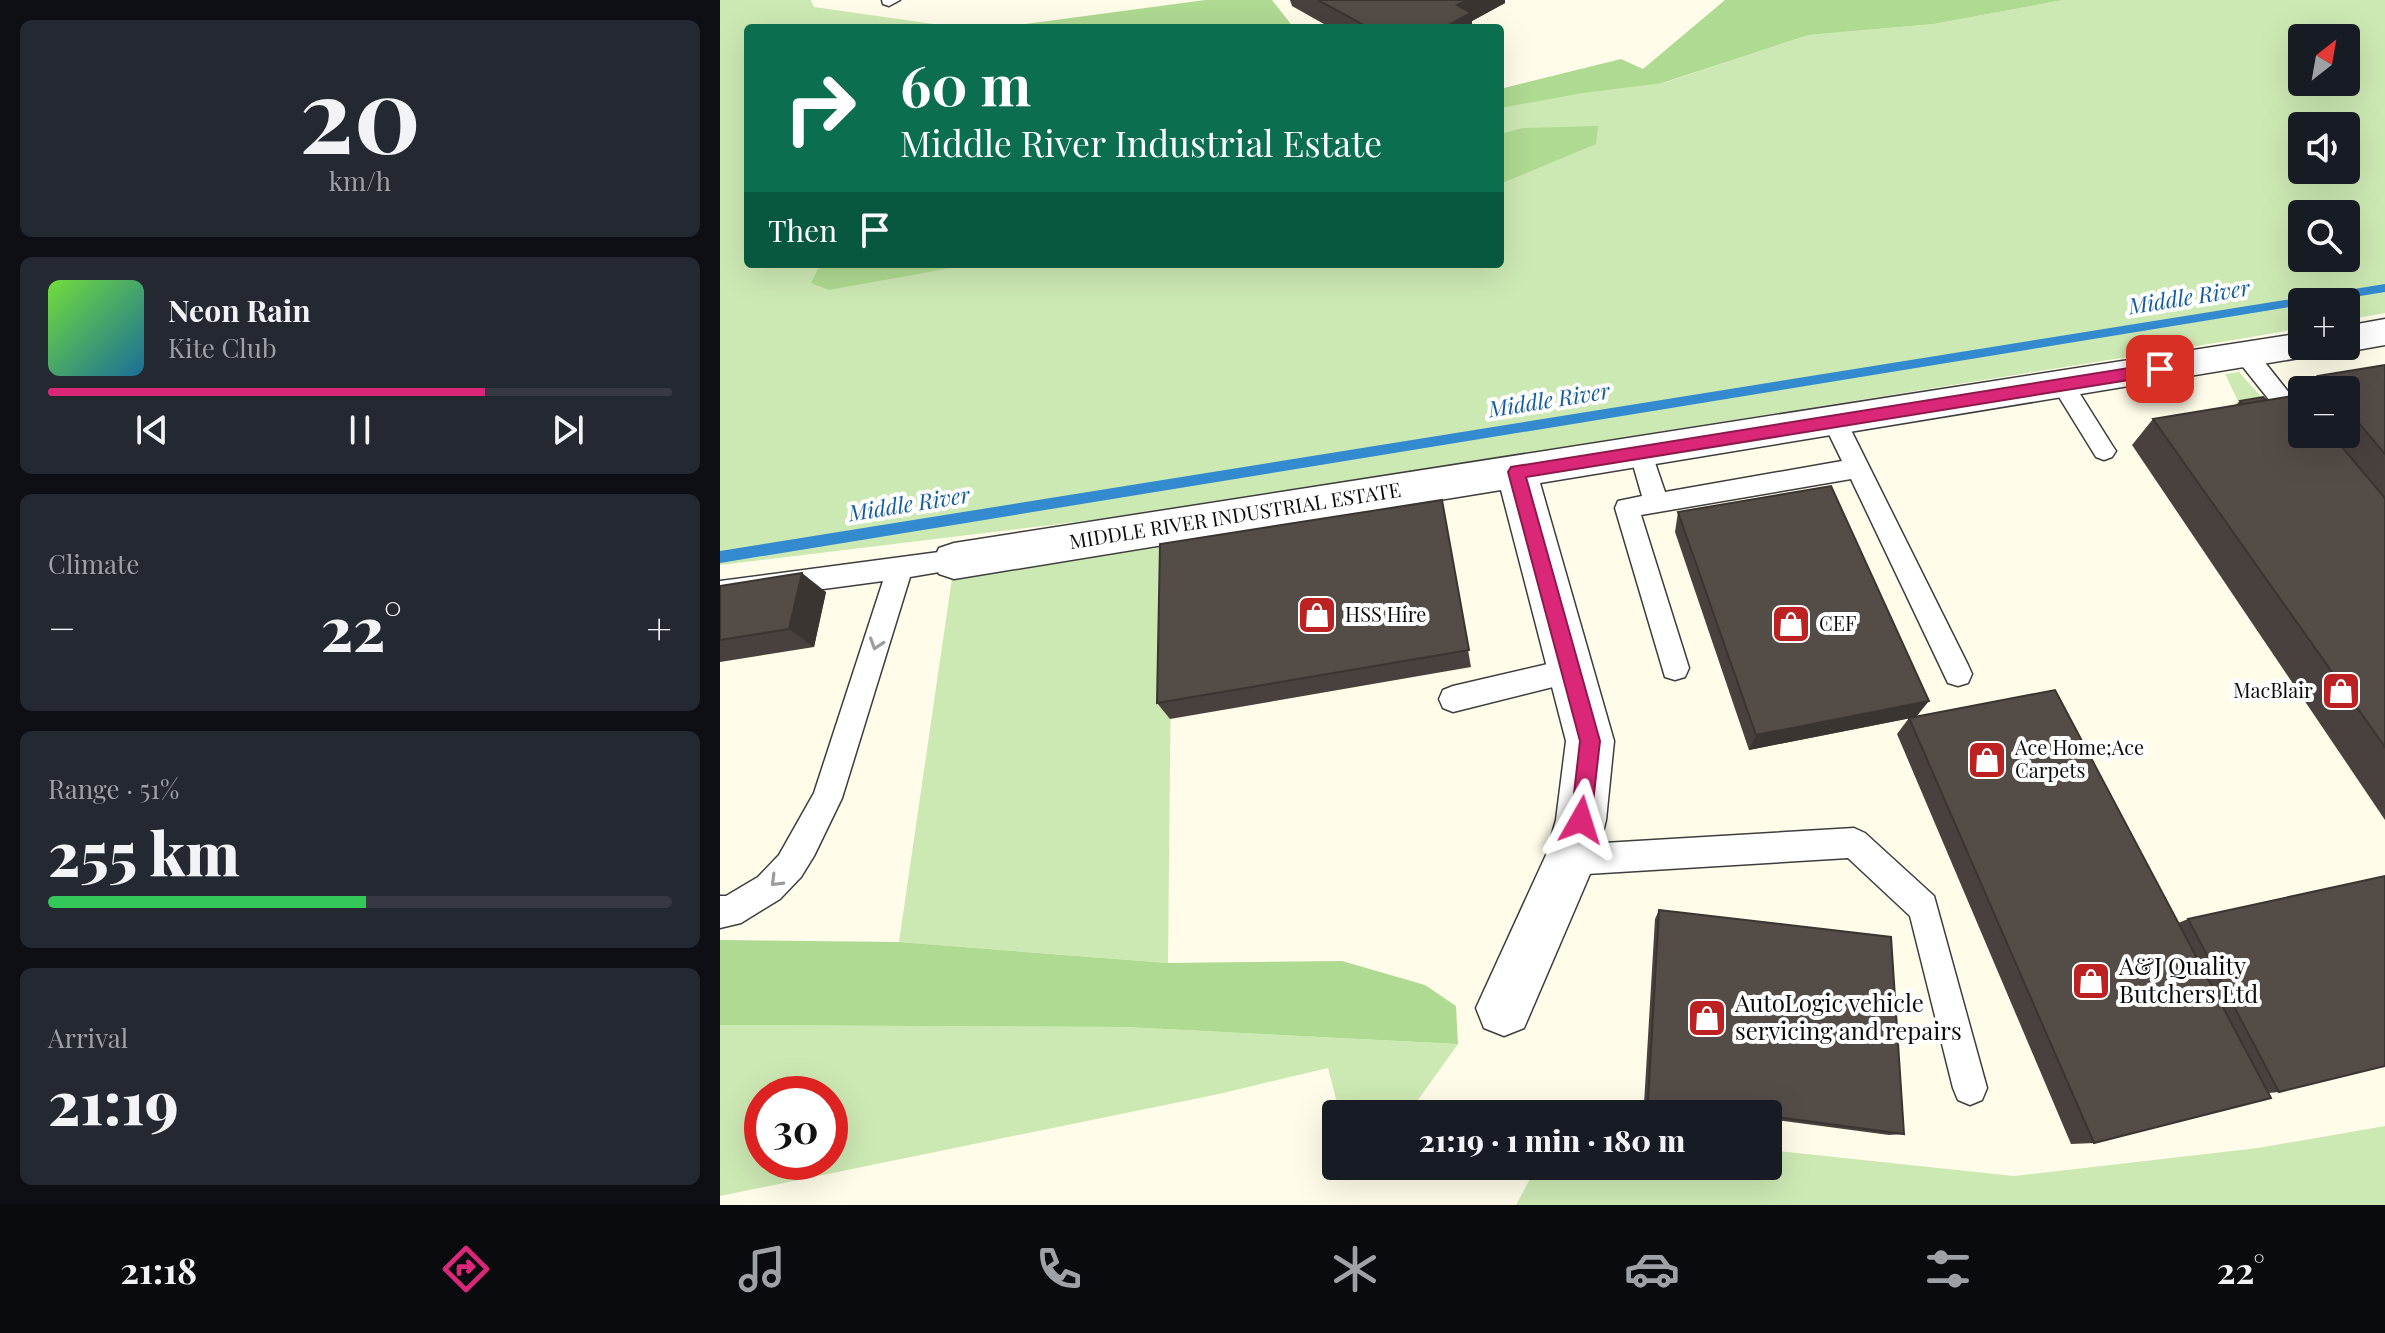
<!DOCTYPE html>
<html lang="en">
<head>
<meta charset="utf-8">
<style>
	:root { --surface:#171b24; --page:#242831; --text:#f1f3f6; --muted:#9ea1a6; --line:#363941; --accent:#db2777 }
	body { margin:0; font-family:"Playfair Display",serif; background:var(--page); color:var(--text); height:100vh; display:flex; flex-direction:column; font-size:30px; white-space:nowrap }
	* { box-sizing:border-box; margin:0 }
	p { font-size:26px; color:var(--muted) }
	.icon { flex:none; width:44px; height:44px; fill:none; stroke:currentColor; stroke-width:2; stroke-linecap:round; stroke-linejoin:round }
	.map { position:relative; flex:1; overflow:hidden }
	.panel { display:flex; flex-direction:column; gap:20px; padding:20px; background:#0d0f14; width:720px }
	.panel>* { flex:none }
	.banner { position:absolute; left:24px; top:24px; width:760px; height:244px; border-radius:8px; box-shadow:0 8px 32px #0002; background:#0b6e4f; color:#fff; overflow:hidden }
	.needle { width:52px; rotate:31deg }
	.controls { position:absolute; left:1568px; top:24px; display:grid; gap:16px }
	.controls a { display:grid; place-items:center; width:72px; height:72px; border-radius:8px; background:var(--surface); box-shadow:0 8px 32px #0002; font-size:40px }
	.speed { position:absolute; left:24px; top:1076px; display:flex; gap:16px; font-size:40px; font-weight:700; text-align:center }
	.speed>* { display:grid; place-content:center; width:104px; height:104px; border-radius:50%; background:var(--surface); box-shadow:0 8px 32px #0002; line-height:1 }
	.speed .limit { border:12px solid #d22; background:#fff; color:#111 }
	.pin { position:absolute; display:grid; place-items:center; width:68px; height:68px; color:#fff; margin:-34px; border-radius:16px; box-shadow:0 4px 12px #0006 }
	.me { position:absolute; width:88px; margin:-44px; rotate:6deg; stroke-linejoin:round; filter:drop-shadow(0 0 6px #0008) }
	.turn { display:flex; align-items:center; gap:28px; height:168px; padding:0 24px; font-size:36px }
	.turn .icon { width:104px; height:104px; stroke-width:2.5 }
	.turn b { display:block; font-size:56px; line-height:68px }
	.then { display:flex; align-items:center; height:76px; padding:0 24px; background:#0003; gap:16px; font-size:30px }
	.big { font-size:60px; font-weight:800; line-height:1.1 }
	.panel .tile { flex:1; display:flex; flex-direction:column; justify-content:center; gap:12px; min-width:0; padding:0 28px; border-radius:12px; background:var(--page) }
	.panel .dial { align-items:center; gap:0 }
	.dial b { font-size:104px; line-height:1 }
	.song { display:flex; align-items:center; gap:24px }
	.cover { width:96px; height:96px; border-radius:12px; background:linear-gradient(135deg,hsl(100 70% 55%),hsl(200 70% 35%)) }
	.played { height:8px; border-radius:4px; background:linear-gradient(90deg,var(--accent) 70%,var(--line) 70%) }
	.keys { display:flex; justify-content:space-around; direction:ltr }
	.heat { display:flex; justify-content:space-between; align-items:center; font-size:44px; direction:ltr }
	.charge { height:12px; border-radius:6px; background:linear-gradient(90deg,#34c759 51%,var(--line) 0) }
	.trip { position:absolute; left:602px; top:1100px; width:460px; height:80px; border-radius:8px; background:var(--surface); box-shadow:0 8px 32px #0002; font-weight:800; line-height:80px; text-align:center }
	.tab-bar { display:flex; height:128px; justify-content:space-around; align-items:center; background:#090b0e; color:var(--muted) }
	.tab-bar .icon { width:56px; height:56px }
	.tab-bar .active { color:var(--accent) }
	.tab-bar b { font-size:36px; color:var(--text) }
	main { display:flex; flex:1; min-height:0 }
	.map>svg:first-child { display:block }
	.green { fill:#cde9b3; fill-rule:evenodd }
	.forest { fill:#afda92 }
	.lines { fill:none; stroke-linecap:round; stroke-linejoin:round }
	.stream { fill:#338acf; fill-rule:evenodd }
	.lane-casing { stroke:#3e3e3e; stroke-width:3 }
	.street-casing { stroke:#3e3e3e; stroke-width:3 }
	.lane { fill:#fff; fill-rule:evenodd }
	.street { fill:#fff; fill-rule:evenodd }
	.wall { fill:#48413d }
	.shaded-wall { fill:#3b3532 }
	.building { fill:#544c47; stroke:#3b3532; stroke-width:2 }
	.oneway { stroke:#9d9d9d }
	.route { fill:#db2777; stroke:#8e194d; stroke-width:2 }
	.labels { text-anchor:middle; stroke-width:8; stroke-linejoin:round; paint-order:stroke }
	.street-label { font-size:20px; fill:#0b0b0b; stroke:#fff }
	.poi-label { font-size:20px; fill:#0b0b0b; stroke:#fff; text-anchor:start }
	.water-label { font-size:22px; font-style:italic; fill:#135b9d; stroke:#fff }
	.near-poi-label { font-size:24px; fill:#0b0b0b; stroke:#fff; text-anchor:start }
</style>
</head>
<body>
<main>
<section class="panel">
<div class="tile dial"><b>20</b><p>km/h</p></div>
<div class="tile">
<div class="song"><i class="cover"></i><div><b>Neon Rain</b><p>Kite Club</p></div></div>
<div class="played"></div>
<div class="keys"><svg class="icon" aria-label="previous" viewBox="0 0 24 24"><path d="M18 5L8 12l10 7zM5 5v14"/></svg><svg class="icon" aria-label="pause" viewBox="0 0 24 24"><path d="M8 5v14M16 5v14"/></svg><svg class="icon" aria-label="next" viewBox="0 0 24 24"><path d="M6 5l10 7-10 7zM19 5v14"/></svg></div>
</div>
<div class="tile"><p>Climate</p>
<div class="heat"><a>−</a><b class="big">22°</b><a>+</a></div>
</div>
<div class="tile"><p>Range · 51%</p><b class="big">255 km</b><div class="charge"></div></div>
<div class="tile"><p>Arrival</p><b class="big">21:19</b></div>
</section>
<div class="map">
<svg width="1665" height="1205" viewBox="0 0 1665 1205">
	<rect width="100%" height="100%" fill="#fffce9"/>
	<path class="green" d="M0,0H91L94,7L242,28L482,23L486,28H28V264H780V103L923,69L943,83L1089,35L1214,24L1343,0H1665V313L1626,320V302H1582V328L1526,338L439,512L0,565ZM1582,38H1626V82H1582ZM1582,126H1626V170H1582ZM1582,214H1626V258H1582Z
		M1519,372L1552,409L1511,408L1518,401L1505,374Z
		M449,542L452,563L448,963L179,942L232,578Z
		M0,1025L405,1027L738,1044L688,1114H620L608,1068L499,1094L0,1196ZM42,1094H110V1162H42Z
		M1665,1126V1205H796L817,1166H1048V1150L1294,1176L1538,1148Z"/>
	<path class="forest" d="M485,0H552L574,28L290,26Z
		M1005,0H1343L1214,24L1089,35L942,83L863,93L780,108V89L901,59L923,69Z
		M878,126L876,144L780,184V134L803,128Z
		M115,264H253L109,290L91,283L99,267Z
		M0,940L179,942L448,963L622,961L705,985L736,1006L738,1044L405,1027L0,1025Z"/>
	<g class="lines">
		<path class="stream" d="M1665,284V292L1603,302H1582V305L0,563V551Z"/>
		<g class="lane-casing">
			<path id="lane" d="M162,0H180L169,6L163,4Z
				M1527,348L1535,350L1582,409V434L1574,431L1519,362L1516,356L1519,350Z
				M1342,376L1350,378L1392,445L1396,451L1392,457L1384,460L1376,457L1331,384L1334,378Z
				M1115,413L1123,416L1127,422L1248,665L1252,674L1248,683L1238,686L1228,683L1131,479L921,515L969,668L965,677L955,680L945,677L895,508L898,501L922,496L909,451L913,445L921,442L929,445L945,492L1122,461L1103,422L1107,416Z
				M234,550L243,554L247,561L243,568L190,577L122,798L94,856L81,877L60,899L21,923L0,928V896H6L38,877L59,855L94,793L163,581L0,603V581Z
				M853,658L863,661L867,670L863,679L853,682L733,712L723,708L719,699L723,690L733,686Z
				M1134,828L1145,833L1214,896L1267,1088L1262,1100L1250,1105L1238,1100L1233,1088L1190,916L1128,858L850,875L839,871L835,860L839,849L850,845Z"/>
		</g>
		<g class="street-casing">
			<path id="street" d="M1665,319V345L1626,352L1612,346H1626V326Z
				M1582,333V346H1602L1597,355L820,483L894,741L886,820L876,860L804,1028L784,1036L764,1028L756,1008L826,855L836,820L846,741L781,490L234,579L219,574L213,561L219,548L234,543Z"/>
		</g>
		<use href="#lane" class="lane"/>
		<use href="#street" class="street"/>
	</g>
	<path class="wall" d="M570,0H785V3L752,21V28H611L572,6Z
		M1665,365V820L1412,445L1433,419L1516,405L1520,401L1546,400L1579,396L1582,393V434H1626V390H1584L1598,376Z
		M722,500L751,667L450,719L437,703Z
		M958,512L1196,717L1029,750L955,532Z
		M0,586L106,592L94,647L0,662Z
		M1189,718L1458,923L1468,919L1559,1092L1548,1093L1374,1143L1351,1144L1177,734Z
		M939,910L1184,1134L1169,1135L1048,1119V1114H1006L924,1104L935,919Z"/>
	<path class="shaded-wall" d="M747,0H785V3L752,21V28H723L737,5Z
		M82,573L106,592L94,647L69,629Z
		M1209,701L1196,717L1029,750L1036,735Z"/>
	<path class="building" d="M598,0H747L737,5L751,13L723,28H649Z
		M1665,365V454L1626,408V390H1611L1598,376Z
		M1578,395L1582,400V434H1611L1665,498V747L1433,419Z
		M1543,397L1546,400L1522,404L1520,401Z
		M1111,486L1209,701L1036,735L958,512Z
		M722,500L749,650L437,703L440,544Z
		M82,573L69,629L0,640V586Z
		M1335,690L1551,1098L1374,1143L1189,718Z
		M1665,876V1066L1559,1092L1468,919Z
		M939,910L1171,937L1184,1134L1048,1116V1114H1032L928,1101Z"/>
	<defs><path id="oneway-chevron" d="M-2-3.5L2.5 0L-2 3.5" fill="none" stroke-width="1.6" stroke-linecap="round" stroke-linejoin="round" transform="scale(2)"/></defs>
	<g class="oneway">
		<use href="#oneway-chevron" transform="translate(156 644) rotate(108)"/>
		<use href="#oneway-chevron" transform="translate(56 881) rotate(135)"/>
	</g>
	<path class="route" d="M1440,363L1448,369L1440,375L806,477L880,741L871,820L868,827L861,830L854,827L851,820L860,741L788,472L791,467Z"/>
	<defs>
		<g id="shop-square" transform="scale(2)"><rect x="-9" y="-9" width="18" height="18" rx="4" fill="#bc2222" stroke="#fff"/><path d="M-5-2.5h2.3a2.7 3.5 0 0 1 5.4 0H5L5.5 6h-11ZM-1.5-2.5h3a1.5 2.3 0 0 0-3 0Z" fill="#fff"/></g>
	</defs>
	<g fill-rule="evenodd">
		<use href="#shop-square" x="597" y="615"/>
		<use href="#shop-square" x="1071" y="624"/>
		<use href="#shop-square" x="1621" y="691"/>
		<use href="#shop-square" x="1267" y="760"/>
		<use href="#shop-square" x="1371" y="981"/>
		<use href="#shop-square" x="987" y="1018"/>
	</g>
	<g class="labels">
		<g class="street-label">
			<text transform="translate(515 516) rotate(-9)" y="7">MIDDLE RIVER INDUSTRIAL ESTATE</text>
		</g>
		<g class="poi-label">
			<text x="625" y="622">HSS Hire</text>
			<text x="1099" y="631">CEF</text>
			<text x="1593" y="698" text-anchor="end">MacBlair</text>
			<text x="1295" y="755">Ace Home;Ace<tspan x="1295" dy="23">Carpets</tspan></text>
		</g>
		<g class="water-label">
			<text transform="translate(1469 297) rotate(-9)" y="8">Middle River</text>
			<text transform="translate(829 400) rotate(-9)" y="8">Middle River</text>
			<text transform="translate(189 504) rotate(-9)" y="8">Middle River</text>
		</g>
		<g class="near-poi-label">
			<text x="1399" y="975">A&amp;J Quality<tspan x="1399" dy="28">Butchers Ltd</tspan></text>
			<text x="1015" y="1012">AutoLogic vehicle<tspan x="1015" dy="28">servicing and repairs</tspan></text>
		</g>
	</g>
</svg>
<div class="controls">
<a><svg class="needle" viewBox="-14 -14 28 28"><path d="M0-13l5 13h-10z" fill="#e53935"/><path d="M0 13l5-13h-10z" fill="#9ea1a6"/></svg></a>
<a><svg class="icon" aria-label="sound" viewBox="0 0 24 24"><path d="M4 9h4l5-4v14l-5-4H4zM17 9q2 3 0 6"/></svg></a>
<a><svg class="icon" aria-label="search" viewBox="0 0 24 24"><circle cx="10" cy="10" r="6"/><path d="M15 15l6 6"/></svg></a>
<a>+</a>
<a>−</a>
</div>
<div class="speed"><div class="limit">30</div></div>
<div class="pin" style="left:1440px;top:369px;background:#d93025"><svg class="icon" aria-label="arrive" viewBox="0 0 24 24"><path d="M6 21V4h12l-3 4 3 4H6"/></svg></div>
<svg class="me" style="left:861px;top:820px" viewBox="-20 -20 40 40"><path d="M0-17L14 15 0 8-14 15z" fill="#db2777" stroke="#fff" stroke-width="4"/></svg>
<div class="trip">21:19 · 1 min · 180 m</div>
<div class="banner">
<div class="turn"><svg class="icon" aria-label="right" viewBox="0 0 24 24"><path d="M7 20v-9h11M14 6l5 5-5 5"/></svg><div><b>60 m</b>Middle River Industrial Estate</div></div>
<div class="then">Then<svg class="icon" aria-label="arrive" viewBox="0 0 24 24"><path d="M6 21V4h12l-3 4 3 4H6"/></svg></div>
</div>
</div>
</main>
<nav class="tab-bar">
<b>21:18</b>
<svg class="icon active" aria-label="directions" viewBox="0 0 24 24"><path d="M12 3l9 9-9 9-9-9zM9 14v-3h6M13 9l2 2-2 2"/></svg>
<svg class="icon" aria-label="music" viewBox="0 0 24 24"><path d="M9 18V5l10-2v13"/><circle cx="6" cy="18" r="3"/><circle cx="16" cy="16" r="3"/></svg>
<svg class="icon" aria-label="phone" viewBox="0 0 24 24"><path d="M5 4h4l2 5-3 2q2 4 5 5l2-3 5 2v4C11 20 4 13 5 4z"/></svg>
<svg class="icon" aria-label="climate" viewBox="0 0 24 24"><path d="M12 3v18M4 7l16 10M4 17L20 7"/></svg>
<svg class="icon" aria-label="car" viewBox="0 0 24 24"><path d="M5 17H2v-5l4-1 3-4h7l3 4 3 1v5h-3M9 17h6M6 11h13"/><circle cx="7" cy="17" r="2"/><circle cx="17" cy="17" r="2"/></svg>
<svg class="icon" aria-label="filters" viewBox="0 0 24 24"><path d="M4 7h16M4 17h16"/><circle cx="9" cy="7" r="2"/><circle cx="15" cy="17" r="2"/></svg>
<b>22°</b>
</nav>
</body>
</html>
